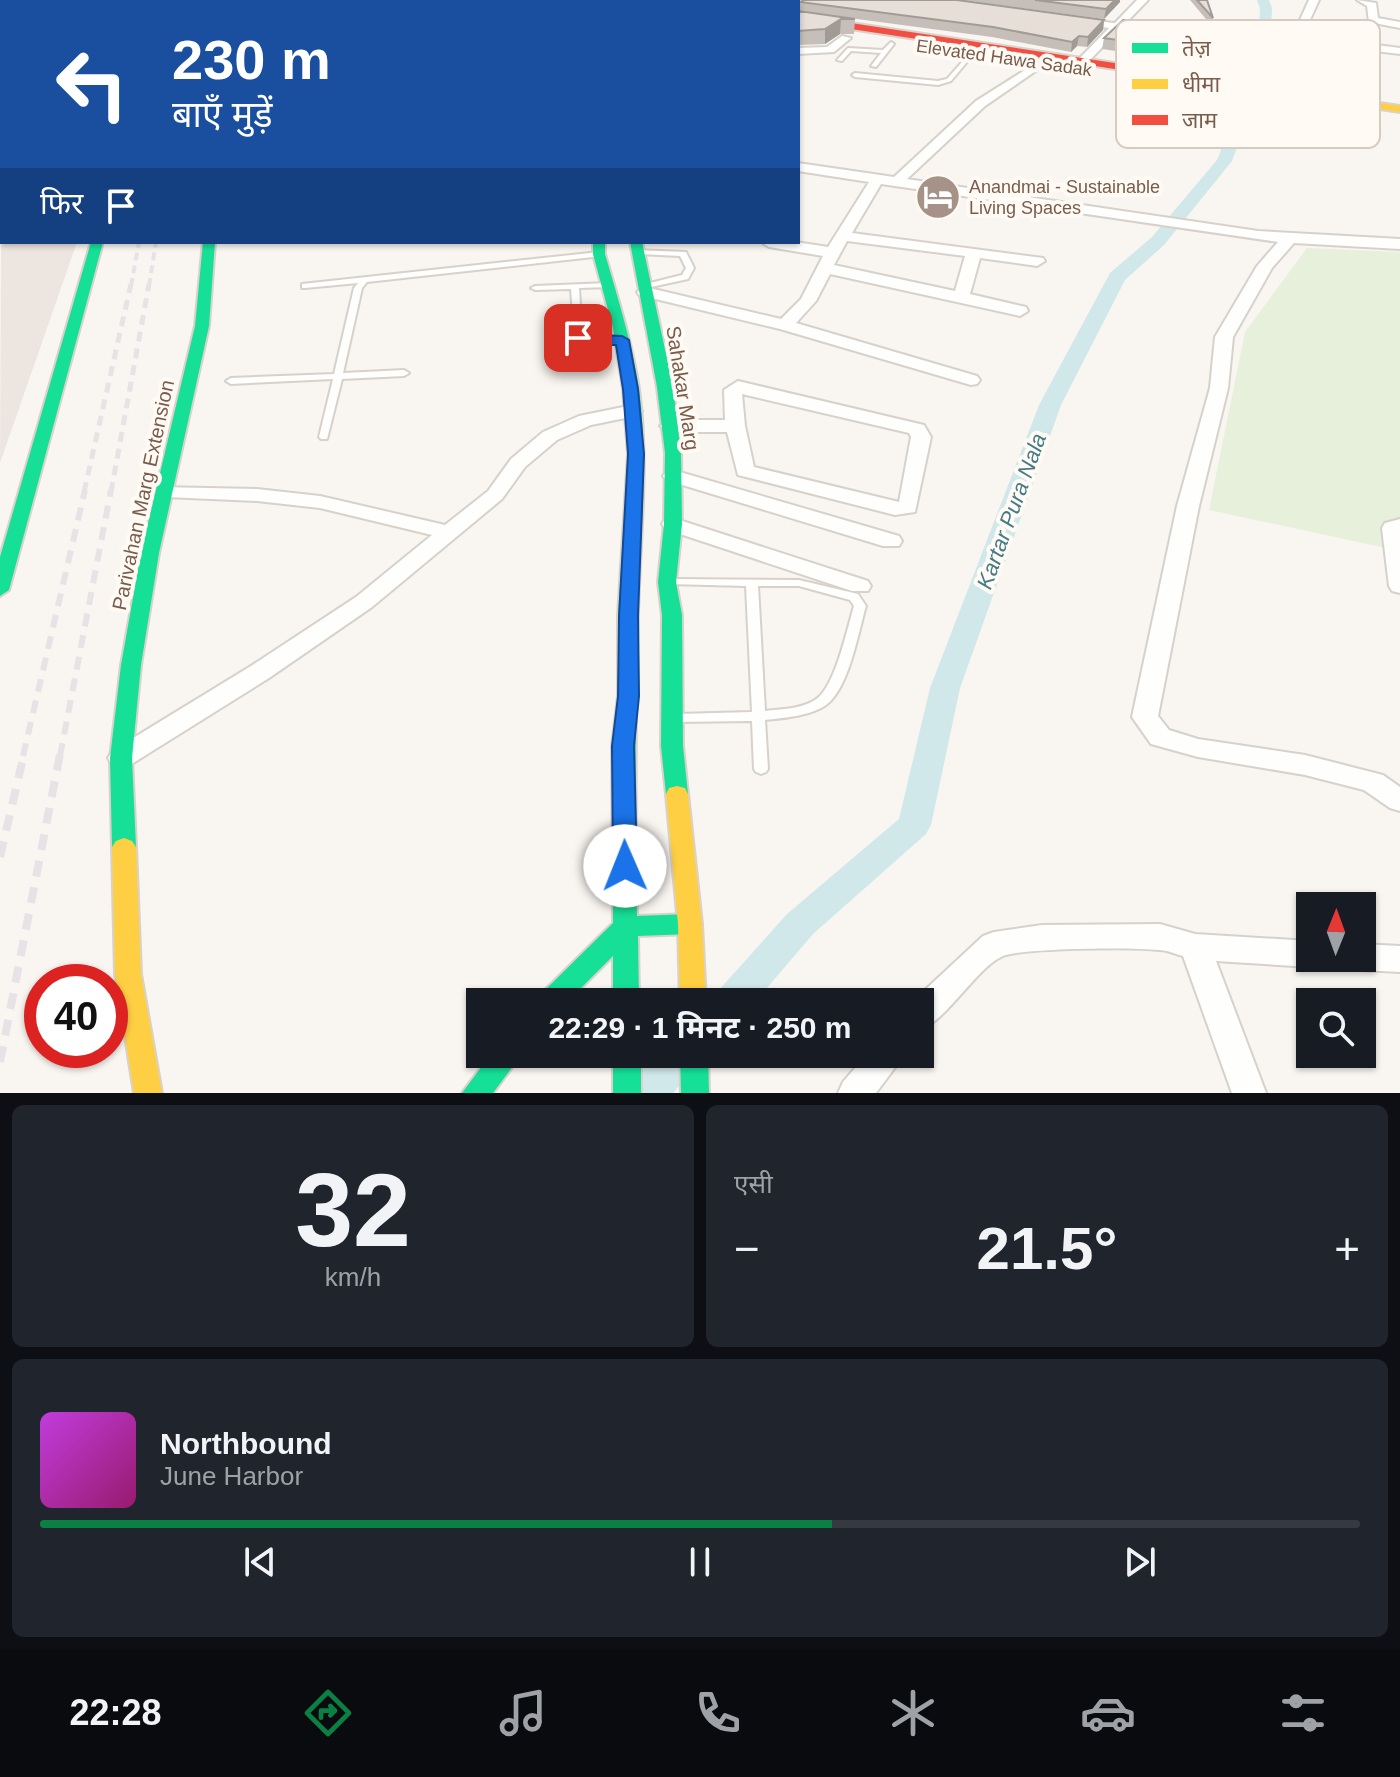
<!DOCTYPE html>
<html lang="hi">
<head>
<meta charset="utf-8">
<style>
	:root { --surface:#171b24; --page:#20242c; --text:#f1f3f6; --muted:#9ea1a6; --line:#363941; --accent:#0b8043 }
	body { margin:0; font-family:Arial,"Noto Sans Devanagari",sans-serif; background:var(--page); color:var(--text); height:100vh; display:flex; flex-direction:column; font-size:30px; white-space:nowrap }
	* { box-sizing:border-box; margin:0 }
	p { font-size:26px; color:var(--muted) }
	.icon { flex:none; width:44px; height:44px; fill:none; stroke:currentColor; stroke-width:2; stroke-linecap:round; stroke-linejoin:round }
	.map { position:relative; height:1093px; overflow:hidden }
	.side { display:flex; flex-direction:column; gap:12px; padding:12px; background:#0d0f14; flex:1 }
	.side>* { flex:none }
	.guide { position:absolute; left:0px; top:0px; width:800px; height:244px; box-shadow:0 2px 6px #0004; background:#1a4fa0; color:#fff; overflow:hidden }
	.needle { width:52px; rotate:1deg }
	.buttons { position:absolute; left:1296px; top:892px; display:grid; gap:16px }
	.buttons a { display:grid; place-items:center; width:80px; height:80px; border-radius:0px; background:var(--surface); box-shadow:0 2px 6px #0004; font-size:40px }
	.speed { position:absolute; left:24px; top:964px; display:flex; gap:16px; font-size:40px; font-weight:700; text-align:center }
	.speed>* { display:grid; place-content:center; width:104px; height:104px; border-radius:50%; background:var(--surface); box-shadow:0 2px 6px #0004; line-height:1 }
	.speed .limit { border:12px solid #d22; background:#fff; color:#111 }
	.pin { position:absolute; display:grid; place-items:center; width:68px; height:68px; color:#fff; margin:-34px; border-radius:16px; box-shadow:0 4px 12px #0006 }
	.me { position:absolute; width:88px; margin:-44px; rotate:359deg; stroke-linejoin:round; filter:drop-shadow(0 0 6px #0008) }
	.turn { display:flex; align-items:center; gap:28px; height:168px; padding:0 40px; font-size:36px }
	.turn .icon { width:104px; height:104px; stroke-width:2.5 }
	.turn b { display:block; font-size:56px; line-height:68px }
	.then { display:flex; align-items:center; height:76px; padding:0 40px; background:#0003; gap:16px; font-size:30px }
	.big { font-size:60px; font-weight:700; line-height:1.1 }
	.side .card { flex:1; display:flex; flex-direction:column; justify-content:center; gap:12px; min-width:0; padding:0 28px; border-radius:12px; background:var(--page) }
	.side .dial { align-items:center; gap:0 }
	.dial b { font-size:104px; line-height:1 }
	.song { display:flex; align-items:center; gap:24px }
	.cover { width:96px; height:96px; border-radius:12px; background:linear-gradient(135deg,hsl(290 70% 55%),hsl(320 70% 35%)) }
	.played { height:8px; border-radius:4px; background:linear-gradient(90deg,var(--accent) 60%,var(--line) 60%) }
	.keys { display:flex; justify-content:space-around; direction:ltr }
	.heat { display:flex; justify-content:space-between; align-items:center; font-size:44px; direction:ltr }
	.side .tiles { flex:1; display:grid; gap:12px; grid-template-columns:1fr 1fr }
	.card:last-child { grid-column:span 2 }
	.trip { position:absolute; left:466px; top:988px; width:468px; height:80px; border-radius:0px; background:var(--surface); box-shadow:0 2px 6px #0004; font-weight:700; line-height:80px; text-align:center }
	.dock { display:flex; height:128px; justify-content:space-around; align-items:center; background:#090b0e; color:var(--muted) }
	.dock .icon { width:56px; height:56px }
	.dock .on { color:var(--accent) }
	.dock b { font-size:36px; color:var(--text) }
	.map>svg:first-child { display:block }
	.industrial { fill:#ede5e0 }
	.green { fill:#e7f0db }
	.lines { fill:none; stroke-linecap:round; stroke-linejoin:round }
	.canal { fill:#d0e8ea; fill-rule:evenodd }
	.lane-casing { stroke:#d7d1cb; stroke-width:4 }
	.street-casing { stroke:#d7d1cb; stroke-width:4 }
	.fast-casing { stroke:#d9d2cb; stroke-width:4 }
	.slow-casing { stroke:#d9d2cb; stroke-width:4 }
	.jam-casing { stroke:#d9d2cb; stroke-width:4 }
	.lane { fill:#fefefd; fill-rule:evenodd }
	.street { fill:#fefefd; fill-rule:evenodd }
	.fast { fill:#16e098; fill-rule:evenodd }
	.slow { fill:#ffcf43; fill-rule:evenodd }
	.jam { fill:#f24e42; fill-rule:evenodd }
	.rail-far3 { stroke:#e6e3e7; stroke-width:4; stroke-dasharray:8 5; stroke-linecap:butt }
	.rail-far2 { stroke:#e6e3e7; stroke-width:5; stroke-dasharray:10 7; stroke-linecap:butt }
	.rail-far1 { stroke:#e6e3e7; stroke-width:6; stroke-dasharray:13 9; stroke-linecap:butt }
	.rail { stroke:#e6e3e7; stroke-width:8; stroke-dasharray:16 11; stroke-linecap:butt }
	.slow-bridge-casing { stroke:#d9d2cb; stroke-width:11; stroke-linecap:butt }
	.slow-bridge { stroke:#ffcf43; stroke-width:9 }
	.wall { fill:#c6bfb9 }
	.shaded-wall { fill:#a19b96 }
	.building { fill:#e6ded7; stroke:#a19b96; stroke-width:2 }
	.route { fill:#1a73e8; stroke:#114b97; stroke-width:2 }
	.labels { text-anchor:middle; stroke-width:8; stroke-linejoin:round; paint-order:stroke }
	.far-street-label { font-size:18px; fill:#7a5c4d; stroke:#fffaf3 }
	.far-poi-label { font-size:18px; fill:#7a5c4d; stroke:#fffaf3; text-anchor:start }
	.street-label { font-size:20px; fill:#7a5c4d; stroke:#fffaf3 }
	.water-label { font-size:22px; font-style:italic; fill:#437c86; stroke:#fffaf3 }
	.key { fill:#fffaf3; stroke:#d7cbc1; stroke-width:2 }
	.key-label { font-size:22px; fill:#7a5c4d }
</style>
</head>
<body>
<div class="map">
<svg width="1400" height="1093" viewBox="0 0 1400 1093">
	<rect width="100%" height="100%" fill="#f9f5f0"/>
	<path class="industrial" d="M2,89V242H77L0,463Z"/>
	<path class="green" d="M1307,248L1400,252V551L1209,510L1245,332Z"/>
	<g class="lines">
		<path class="canal" d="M1257,0H1269L1272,8L1271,30L1262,76L1247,108L1244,128L1232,161L1164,245L1125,280L1061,405L960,688L931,825L926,834L813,934L755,1002H713L719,990L787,914L899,819L930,688L1039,405L1110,273L1152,237L1217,160L1230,128L1233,108L1248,76L1259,30L1260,8Z
			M657,1054H703L697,1066L673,1093H627L633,1080Z"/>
		<g class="lane-casing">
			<path id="lane" d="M759,0H772V1L766,2Z
				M891,42L894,44L876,67L871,66L881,53L851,51L842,61L837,60L848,48L883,50Z
				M969,54L972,56L951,81L938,85L855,77L852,75L855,73L938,81L947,79Z
				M635,250L686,252L694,268L688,279L642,289V285L682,275L686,268L680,256L638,254H635Z
				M599,252L603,254L602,256L367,282L362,288L343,373L404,370L409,373L404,376L342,379L327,439H321L319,437L333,379L231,384L226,381L231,378L334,374L354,288L358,283L305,288H302V284Z
				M608,283H611V287L579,288L582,337L585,338H624L625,340L621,343L584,344L575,340L571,289L535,290L531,288L535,286Z
				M672,579L799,580L858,594L866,606C858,633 849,688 826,705C810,716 784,718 765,720L768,769L766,772L761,774L756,772L754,769L752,721L677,722L672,721L671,718L672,715L677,714L752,712L746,586L668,584L666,582L668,580ZM758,586H799L850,600L854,606C847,629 835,688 815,700C801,709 781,709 765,711Z"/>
		</g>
		<g class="street-casing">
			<path id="street" d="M0,0H36L2,2L0,5Z
				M570,0H582L569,2Z
				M1137,0H1148L1085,65H1077V61L1109,28L1072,23V19L1115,23Z
				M1309,0H1319L1304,33L1307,36L1400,48V54L1309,43L1300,94L1290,97L1299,39L1294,33Z
				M1357,0L1376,3L1378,18L1400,22V28L1369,22L1367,6Z
				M842,36L851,38L834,52L798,54V48L827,47Z
				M1036,63L1042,66L1040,68L985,106L907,179L1258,231L1400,239V249L1294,243L1272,268L1233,337L1228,388L1199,506L1158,716L1169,730L1198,739L1305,755L1383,775L1400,787V811L1390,808L1364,790L1305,775L1198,757L1151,744L1132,717L1177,506L1210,388L1215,337L1257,266L1278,242L881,184L852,233L1043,258L1045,261L1037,266L980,258L970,294L1026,307L1028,311L1020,316L830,274L816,301L796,323L977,376L980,380L977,384L971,385L780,329L639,295L637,292L645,287L781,319L801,299L823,256L769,247L761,242H796L828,247L869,182L798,171V163L894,177L976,101ZM847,241L965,256L955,291L834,265Z
				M0,159H2L0,168Z
				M738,381L924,425L931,437L915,512L895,515L738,475L727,432H670L660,426L670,420H725L724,390ZM742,394L909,433L911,437L899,502L754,467L745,426Z
				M633,405L642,411L640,415L591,425L557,440L525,467L502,499L372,607L269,678L130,765L121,768L112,765L108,758L112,751L251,666L356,597L432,535L320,508L257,501L166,497L159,495L156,491L159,487L257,489L320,496L445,525L488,491L511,459L543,432L579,416Z
				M673,470L899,536L902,541L899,546H883L666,480L663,476L666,472Z
				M673,518L868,581L871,586L868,591H852L665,529L662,524L665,519Z
				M1400,519V593L1392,591L1389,586L1382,528L1385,523Z
				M1160,924L1195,934L1310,941V958H1324L1321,963L1310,967L1216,961L1266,1093H1232L1183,956C1175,954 1167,950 1159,950C1133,947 1024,948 1003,956C977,967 947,1020 920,1030V1002H912L983,936L994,932L1042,925Z
				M1362,944L1400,946V972L1362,970L1351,966L1347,958H1362Z
				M867,1054H905L876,1093H838L843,1082Z"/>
		</g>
		<g class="fast-casing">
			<path id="fast" d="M429,0H478L427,2Z
				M594,0H623L625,2H596Z
				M0,10H2V14H0Z
				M91,242H103L9,590L0,596V557Z
				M203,242H215L209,326L159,553L141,665L132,758L136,847L132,853L124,856L116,853L112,847L110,758L121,665L141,553L195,326Z
				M593,242H605V254C618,299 632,343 639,389C649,463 640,538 638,613C635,714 635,814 637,916L690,914L699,917L702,924L699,931L690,934L638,936L639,1002H613V956L567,1002H537L541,994L613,923L612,746L618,696V616L628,454L623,389L613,328L593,254Z
				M630,242H642L673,387L681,453L682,524L676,582L682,615L683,746L688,794L685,800L677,802L669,800L666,794L661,746L662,615L658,582L664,524L665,453L657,387Z
				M491,1054H522L493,1093H462Z
				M613,1054H641V1093H613Z
				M680,1054H708L709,1093H681Z"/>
		</g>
		<g class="slow-casing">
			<path id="slow" d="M308,0H359L306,2Z
				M657,0H679L681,2H659Z
				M707,0H716L717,2H708Z
				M1141,67L1400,106V112L1138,72Z
				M677,786L685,788L688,794L702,924L706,1002H680L678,924L666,794L669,788Z
				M124,838L132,841L136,847L141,974L162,1093H134L115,974L112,847L116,841Z"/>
		</g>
		<g class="jam-casing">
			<path id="jam" d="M379,0H425L378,2Z
				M798,15L1141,67L1146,70L1141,73L798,21Z"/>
		</g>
		<use href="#lane" class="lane"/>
		<use href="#street" class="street"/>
		<use href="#fast" class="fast"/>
		<use href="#slow" class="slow"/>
		<use href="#jam" class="jam"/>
		<path class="rail-far3" d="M131,286L139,242
			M149,286L156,242"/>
		<path class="rail-far2" d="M84,492L131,284
			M111,492L149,284"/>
		<path class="rail-far1" d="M23,756L85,490
			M60,756L111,490"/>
		<path class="rail" d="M0,857L24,754
			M0,1062L60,754"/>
		<g class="slow-bridge-casing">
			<path id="slow-bridge" d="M629,0L643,2"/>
		</g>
		<use href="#slow-bridge" class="slow-bridge"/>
	</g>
	<path class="wall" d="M962,0H1120V2L1104,19Z
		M1190,0H1207L1213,18L1211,25Z
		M800,2L1104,20L1103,30L1087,47L1077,46L1071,52L992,37L827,15L855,19L854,34H840L825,44L798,45V10L800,11Z
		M1104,38L1202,41L1184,61L1102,49Z"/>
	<path class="shaded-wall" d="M1115,0H1120V2L1104,19L1106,9Z
		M841,19L840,34L825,44V29Z
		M1104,20L1103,30L1087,47L1088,37Z
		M1205,30L1202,41L1184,61L1186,50Z
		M1079,36L1077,46L1071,52L1072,42Z"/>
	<path class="building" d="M804,0H957L1104,20L1088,37L1079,36L1072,42L993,27L800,2Z
		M1035,0H1115L1106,9Z
		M1197,0H1207L1213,18Z
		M798,10V11L855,19H841L825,29L798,31Z
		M1123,20L1205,30L1186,50L1104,38Z"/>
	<path class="route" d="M578,334L622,336L629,340L638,389L644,454L638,616L639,696L634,746L637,866L634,873L625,876L616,873L613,866L612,746L618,696L619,616L628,454L623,389L616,345H584L571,338Z"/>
	<defs>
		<g id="hotel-disc" transform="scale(2.3)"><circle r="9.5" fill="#a69286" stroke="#fffaf3"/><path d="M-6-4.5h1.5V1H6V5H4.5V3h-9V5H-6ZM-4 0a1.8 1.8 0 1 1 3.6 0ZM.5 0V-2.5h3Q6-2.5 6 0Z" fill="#fff"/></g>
	</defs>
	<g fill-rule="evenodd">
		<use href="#hotel-disc" x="938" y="197"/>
	</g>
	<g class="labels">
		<g class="far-street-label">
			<text transform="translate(1004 58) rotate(8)" y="6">Elevated Hawa Sadak</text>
		</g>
		<g class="far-poi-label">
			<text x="969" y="193">Anandmai - Sustainable<tspan x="969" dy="21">Living Spaces</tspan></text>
		</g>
		<g class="street-label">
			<text transform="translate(683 388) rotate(81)" y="7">Sahakar Marg</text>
			<text transform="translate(143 495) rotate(-78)" y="7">Parivahan Marg Extension</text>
		</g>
		<g class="water-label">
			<text transform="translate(1011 511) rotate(-70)" y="8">Kartar Pura Nala</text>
		</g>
	</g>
	<rect x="1116" y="20" width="264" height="128" rx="12" class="key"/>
	<rect x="1132" y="43" width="36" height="10" fill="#16e098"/>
	<rect x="1132" y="79" width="36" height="10" fill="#ffcf43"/>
	<rect x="1132" y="115" width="36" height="10" fill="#f24e42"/>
	<g class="key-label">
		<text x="1182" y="56">तेज़</text>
		<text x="1182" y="92">धीमा</text>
		<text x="1182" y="128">जाम</text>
	</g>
</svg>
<div class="buttons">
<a><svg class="needle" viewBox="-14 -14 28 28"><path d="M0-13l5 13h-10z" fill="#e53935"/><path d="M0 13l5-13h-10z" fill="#9ea1a6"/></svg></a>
<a><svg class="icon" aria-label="search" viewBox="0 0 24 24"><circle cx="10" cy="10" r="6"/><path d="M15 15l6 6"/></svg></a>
</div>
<div class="speed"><div class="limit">40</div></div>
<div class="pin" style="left:578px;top:338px;background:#d93025"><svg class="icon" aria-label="arrive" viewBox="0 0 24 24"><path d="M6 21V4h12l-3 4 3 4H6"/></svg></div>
<svg class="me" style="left:625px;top:866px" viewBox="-20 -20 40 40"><circle r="19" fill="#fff"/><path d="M0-13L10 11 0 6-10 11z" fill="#1a73e8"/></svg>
<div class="trip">22:29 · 1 मिनट · 250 m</div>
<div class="guide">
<div class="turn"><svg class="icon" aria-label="left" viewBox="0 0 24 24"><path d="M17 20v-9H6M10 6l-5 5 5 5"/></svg><div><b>230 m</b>बाएँ मुड़ें</div></div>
<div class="then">फिर<svg class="icon" aria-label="arrive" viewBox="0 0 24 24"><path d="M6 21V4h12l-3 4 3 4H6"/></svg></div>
</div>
</div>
<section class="side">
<div class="tiles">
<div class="card dial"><b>32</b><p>km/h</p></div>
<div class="card"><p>एसी</p>
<div class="heat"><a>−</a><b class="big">21.5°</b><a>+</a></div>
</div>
<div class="card">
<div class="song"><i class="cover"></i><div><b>Northbound</b><p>June Harbor</p></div></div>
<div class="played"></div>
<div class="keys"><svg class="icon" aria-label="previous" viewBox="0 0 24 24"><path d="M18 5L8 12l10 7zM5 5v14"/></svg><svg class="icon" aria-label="pause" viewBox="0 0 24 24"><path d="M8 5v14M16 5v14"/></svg><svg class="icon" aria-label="next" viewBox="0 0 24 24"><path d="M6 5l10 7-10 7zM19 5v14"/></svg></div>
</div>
</div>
</section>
<nav class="dock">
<b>22:28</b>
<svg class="icon on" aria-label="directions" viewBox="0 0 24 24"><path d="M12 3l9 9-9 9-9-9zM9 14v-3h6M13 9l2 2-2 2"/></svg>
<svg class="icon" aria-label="music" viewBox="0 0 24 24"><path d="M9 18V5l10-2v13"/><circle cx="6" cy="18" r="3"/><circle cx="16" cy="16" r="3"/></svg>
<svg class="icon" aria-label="phone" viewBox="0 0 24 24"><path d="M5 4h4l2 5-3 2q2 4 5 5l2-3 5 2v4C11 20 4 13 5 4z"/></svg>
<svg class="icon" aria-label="climate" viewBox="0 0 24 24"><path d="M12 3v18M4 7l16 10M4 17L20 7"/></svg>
<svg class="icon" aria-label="car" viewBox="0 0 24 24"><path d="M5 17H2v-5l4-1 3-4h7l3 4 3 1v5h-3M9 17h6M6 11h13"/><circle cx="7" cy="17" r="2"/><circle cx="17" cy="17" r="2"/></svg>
<svg class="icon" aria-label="filters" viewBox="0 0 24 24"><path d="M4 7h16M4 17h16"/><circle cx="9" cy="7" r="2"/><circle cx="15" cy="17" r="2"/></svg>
</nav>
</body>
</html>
